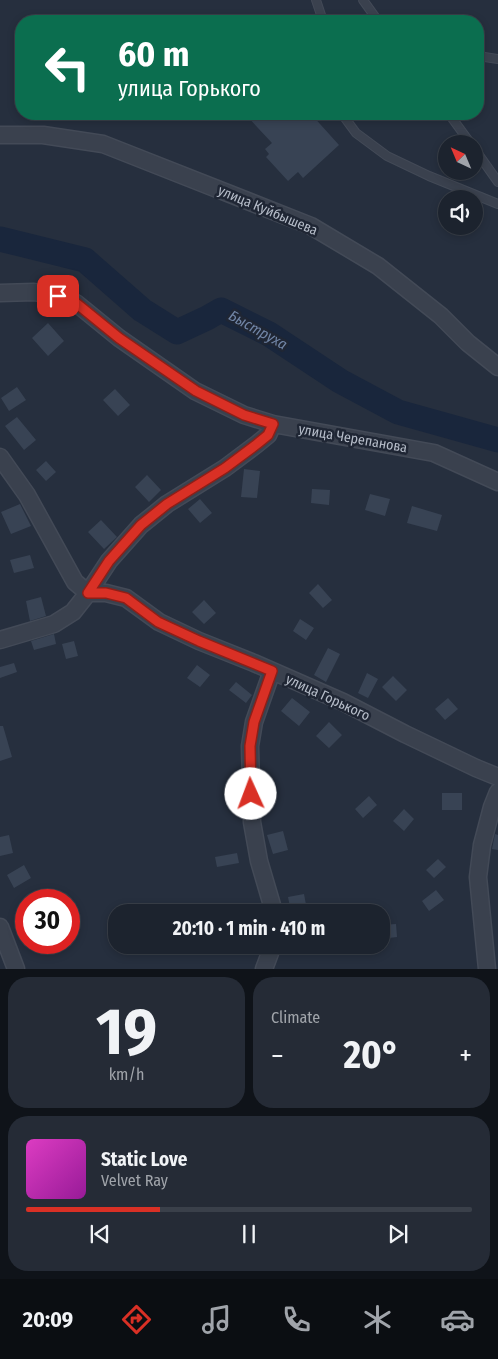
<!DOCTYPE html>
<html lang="en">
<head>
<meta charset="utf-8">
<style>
	:root { --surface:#1c232e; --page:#252b36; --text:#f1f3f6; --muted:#a0a4aa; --line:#3a404a; --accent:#d93025 }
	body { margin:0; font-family:"Fira Sans Condensed",sans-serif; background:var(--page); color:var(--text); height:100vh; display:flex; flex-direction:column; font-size:19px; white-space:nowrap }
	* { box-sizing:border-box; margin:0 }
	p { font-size:16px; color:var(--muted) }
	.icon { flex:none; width:28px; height:28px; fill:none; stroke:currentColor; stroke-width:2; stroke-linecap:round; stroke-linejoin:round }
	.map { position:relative; height:969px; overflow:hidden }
	.sheet { display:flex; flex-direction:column; gap:8px; padding:8px; background:#0f1319; flex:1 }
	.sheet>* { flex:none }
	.top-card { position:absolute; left:15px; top:15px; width:469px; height:105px; border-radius:20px; box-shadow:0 2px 8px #0003,0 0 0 1px var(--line); background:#0b6e4f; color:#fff; overflow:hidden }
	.needle { width:32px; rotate:316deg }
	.fabs { position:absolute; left:438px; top:135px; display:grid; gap:10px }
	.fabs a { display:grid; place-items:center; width:45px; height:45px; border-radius:50%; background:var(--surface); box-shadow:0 2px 8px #0003,0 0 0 1px var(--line); font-size:25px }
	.speed { position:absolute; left:15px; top:889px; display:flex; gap:10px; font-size:25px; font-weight:700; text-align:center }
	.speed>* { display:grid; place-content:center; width:65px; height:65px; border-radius:50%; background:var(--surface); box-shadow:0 2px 8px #0003,0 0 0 1px var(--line); line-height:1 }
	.speed .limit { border:8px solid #d22; background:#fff; color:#111 }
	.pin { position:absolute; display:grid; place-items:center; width:42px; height:42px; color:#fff; margin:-21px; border-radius:10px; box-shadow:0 2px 8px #0006 }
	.me { position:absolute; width:55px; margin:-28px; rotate:358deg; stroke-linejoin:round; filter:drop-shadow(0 0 4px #0008) }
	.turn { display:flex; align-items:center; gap:18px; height:105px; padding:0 20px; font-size:22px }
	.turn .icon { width:65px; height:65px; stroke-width:2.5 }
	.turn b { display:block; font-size:35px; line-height:42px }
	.big { font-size:38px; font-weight:700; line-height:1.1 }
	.sheet .card { flex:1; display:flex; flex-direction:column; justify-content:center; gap:8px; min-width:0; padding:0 18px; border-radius:20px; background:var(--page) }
	.sheet .dial { align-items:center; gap:0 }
	.dial b { font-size:65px; line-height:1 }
	.song { display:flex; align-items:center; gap:15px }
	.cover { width:60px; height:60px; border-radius:8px; background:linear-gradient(135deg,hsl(310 70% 55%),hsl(300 70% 35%)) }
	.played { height:5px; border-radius:2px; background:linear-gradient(90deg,var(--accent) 30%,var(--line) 30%) }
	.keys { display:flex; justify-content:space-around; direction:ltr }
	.heat { display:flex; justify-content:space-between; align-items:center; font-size:28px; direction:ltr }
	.sheet .tiles { flex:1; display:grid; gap:8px; grid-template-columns:1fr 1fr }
	.card:last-child { grid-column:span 2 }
	.trip { position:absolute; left:108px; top:904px; width:282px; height:50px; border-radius:20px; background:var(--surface); box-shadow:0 2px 8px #0003,0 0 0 1px var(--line); font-weight:700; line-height:50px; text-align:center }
	.dock { display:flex; height:80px; justify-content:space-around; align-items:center; background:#0b0e12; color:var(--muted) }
	.dock .icon { width:35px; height:35px }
	.dock .current { color:var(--accent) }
	.dock b { font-size:22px; color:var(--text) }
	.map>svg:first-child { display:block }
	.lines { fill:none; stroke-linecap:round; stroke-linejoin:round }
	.river { stroke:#19263c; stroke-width:25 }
	.building { fill:#384354 }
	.lane-casing { stroke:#434a57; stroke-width:10 }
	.street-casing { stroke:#434a57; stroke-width:19 }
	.lane { stroke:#3a414e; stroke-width:8 }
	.street { stroke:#3a414e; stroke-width:16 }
	.route-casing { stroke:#8d1f18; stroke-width:12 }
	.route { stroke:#d93025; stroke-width:9 }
	.labels { text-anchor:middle; stroke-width:5; stroke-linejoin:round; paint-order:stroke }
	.street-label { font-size:14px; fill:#b6bdc9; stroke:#1f2634 }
	.water-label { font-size:15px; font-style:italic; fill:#7185a6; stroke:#1f2634 }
</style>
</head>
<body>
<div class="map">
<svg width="498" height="969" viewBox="0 0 498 969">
	<rect width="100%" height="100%" fill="#262f3e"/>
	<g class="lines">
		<path class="river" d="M0,239L85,260L142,310L177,332L207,318L221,310L269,334L340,381L398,412L498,440"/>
	</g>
	<path class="building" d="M245,114H311L339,145L303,178L298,172L288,181L266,157L269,154L265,149L272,143Z
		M48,323L64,341L48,356L32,338Z
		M17,387L26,400L9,411L1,398Z
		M115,389L130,405L118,416L103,400Z
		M17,417L36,440L24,450L5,426Z
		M46,461L56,472L46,481L36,470Z
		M244,469L260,471L257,498L241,497Z
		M147,475L161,490L149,502L135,487Z
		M312,489L330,490L329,505L311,503Z
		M370,494L390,499L385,516L365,510Z
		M200,499L212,513L200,523L188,509Z
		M20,504L31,526L11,534L1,512Z
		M412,506L442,515L437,531L407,523Z
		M101,520L117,537L104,549L88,532Z
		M30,555L34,568L14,573L10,560Z
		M318,584L332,600L323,608L309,593Z
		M41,597L46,616L30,621L26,601Z
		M204,600L216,613L204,624L192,612Z
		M300,619L314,628L306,640L293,631Z
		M54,634L56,644L34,650L31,641Z
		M74,641L78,656L66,659L62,644Z
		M328,648L340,654L326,682L314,675Z
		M14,663L17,672L0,678V667Z
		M197,665L210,675L200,687L187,678Z
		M367,673L378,679L368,698L358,693Z
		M393,676L407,690L396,701L382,687Z
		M236,682L252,695L246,703L229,690Z
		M292,698L310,712L299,726L281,711Z
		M448,698L458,709L445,720L435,709Z
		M329,722L342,735L329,748L316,736Z
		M0,726H3L12,757L0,761Z
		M442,793H462V810H442Z
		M369,796L377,805L363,818L355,809Z
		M404,809L414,819L404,831L393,821Z
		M283,831L288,850L273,854L267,835Z
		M495,834L498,835V850L492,849Z
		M9,835L13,853L0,856V837Z
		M237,853L239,863L217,867L215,857Z
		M438,859L446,867L434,878L426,870Z
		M24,865L31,878L14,888L7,875Z
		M436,890L444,900L429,911L422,901Z
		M304,894L307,910L291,912L288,897Z
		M396,924L397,937L381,939V925Z"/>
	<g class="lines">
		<g class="lane-casing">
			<path id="lane" d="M316,0L323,21
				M363,0L378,21
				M478,56L498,59
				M342,114L356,133L387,156L429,176L498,204
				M449,114L471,144
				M474,148L498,182"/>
		</g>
		<g class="street-casing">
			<path id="street" d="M0,135H43L103,144L311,226L378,266L441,316L468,343L498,367
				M0,293L34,292L58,296L76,303L119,338L195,391L244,415L273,424L434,453L498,482
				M0,457L27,495L75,582L88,593H106L126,598L159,622L199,641L254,663L343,702L405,734L476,768L498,777
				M0,640L54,624L73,612L88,593L109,561L141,525L167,504L225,468L257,444L268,435L273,424
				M272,671L254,722L250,746L252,822L259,861L274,912
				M0,927L16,969
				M264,969L273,945
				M487,969L478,877L482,845L492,807L498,792"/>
		</g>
		<use href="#lane" class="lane"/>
		<use href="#street" class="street"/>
	</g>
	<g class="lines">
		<g class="route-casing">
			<path id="route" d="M58,296L76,303L119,338L196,391L244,415L273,424L268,435L257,444L225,468L167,504L141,525L109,561L88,593H106L126,598L158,622L199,641L272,671L254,722L250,746L251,794"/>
		</g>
		<use href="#route" class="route"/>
	</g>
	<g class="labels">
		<g class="street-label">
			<text transform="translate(268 210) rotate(23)" y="5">улица Куйбышева</text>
			<text transform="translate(353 438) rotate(10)" y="5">улица Черепанова</text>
			<text transform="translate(328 697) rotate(25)" y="5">улица Горького</text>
		</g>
		<g class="water-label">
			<text transform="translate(258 330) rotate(29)" y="5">Быструха</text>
		</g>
	</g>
</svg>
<div class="fabs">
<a><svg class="needle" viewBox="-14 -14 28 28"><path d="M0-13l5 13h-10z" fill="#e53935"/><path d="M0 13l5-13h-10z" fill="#a0a4aa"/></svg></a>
<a><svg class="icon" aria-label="sound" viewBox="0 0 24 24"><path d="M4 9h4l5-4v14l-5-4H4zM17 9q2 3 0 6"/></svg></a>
</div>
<div class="speed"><div class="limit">30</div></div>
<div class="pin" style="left:58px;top:296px;background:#d93025"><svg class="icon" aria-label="arrive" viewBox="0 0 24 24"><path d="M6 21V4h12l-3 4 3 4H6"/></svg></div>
<svg class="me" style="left:251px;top:794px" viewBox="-20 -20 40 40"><circle r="19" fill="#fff"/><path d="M0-13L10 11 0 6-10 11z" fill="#d93025"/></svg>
<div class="trip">20:10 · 1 min · 410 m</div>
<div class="top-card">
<div class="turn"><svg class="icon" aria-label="left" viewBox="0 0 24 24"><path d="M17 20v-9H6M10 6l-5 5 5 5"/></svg><div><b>60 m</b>улица Горького</div></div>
</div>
</div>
<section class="sheet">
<div class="tiles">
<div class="card dial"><b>19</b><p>km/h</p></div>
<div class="card"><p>Climate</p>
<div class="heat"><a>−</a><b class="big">20°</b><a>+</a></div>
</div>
<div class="card">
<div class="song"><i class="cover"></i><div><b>Static Love</b><p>Velvet Ray</p></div></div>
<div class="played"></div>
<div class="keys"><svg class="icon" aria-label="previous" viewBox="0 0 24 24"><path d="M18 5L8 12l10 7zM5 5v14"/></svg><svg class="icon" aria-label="pause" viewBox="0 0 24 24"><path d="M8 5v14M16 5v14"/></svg><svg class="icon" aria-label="next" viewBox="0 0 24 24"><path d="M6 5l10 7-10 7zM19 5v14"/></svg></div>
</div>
</div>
</section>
<nav class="dock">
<b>20:09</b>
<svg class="icon current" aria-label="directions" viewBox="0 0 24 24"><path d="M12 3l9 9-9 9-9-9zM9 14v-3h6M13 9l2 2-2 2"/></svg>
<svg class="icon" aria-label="music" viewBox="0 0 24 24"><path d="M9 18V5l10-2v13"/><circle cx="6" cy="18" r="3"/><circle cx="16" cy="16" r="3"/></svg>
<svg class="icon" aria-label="phone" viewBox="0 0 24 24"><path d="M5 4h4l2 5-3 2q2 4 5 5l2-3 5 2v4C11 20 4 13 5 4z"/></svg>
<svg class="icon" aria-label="climate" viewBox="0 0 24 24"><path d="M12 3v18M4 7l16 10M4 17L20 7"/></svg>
<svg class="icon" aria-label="car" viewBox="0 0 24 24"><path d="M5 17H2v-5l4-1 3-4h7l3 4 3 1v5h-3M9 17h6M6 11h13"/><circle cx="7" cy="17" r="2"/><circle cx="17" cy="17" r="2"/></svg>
</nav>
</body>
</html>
